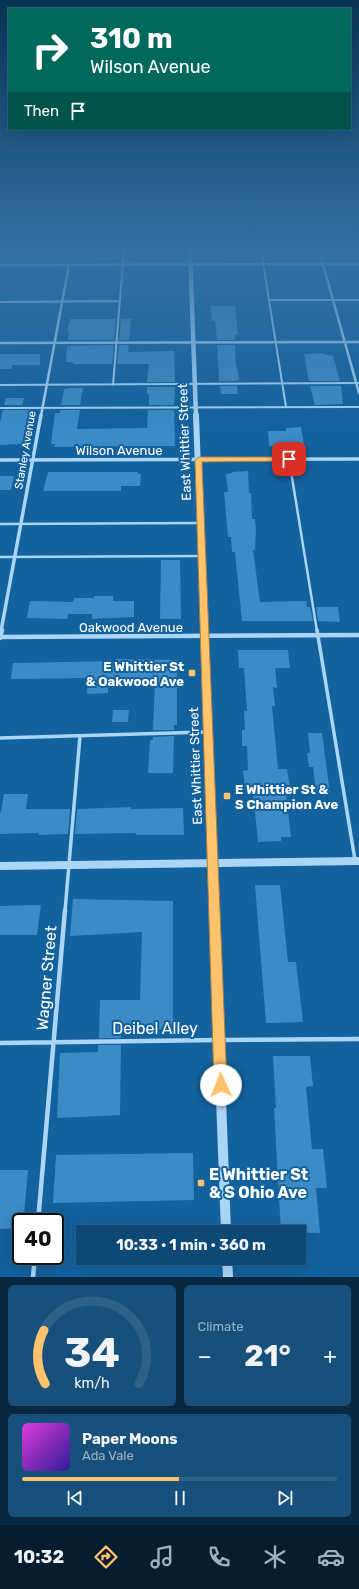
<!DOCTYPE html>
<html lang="en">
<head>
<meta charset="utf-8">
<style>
	:root { --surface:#0e4976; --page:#17507b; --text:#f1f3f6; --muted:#9bb2c5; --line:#2e6188; --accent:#ffc26d }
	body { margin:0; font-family:Rubik,sans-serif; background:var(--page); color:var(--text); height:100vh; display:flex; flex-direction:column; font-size:15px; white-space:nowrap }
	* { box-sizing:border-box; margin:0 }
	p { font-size:13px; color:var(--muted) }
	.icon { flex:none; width:22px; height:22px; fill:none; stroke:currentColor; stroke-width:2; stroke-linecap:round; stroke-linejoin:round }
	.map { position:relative; height:1277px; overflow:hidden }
	.details { display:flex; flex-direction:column; gap:8px; padding:8px; background:#082841; flex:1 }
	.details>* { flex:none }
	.hud { position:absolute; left:8px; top:8px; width:343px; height:122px; border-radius:0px; box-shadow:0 4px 16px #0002,0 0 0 1px var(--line); background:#00695c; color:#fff; overflow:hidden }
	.speed { position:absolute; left:12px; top:1213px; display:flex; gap:8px; font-size:20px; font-weight:700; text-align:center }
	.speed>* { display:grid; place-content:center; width:52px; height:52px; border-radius:50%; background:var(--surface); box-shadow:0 4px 16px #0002,0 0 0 1px var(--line); line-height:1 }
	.speed .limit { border:2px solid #111; border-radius:6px; background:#fff; color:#111 }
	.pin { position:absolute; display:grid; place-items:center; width:34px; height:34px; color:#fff; margin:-17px; border-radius:8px; box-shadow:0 2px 6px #0006 }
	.me { position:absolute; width:44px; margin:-22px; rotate:358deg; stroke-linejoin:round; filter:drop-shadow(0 0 3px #0008) }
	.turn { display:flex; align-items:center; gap:14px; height:84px; padding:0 16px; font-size:18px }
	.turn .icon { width:52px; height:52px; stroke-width:2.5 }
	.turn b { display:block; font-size:28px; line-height:34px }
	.then { display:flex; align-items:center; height:38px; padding:0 16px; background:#0003; gap:8px; font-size:15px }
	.big { font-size:30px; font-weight:700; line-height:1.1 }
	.details .card { flex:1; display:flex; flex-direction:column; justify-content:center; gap:6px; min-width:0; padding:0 14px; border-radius:6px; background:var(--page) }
	.details .dial { align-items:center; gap:0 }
	.dial svg { height:104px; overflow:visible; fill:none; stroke:var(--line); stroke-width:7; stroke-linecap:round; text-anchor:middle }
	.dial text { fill:var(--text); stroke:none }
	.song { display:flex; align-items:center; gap:12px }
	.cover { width:48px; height:48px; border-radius:6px; background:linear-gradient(135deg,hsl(300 70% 55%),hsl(250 70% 35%)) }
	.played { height:4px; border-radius:2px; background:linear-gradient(90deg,var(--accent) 50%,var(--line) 50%) }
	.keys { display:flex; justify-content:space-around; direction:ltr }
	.heat { display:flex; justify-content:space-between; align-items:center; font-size:22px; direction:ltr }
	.details .tiles { flex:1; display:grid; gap:8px; grid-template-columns:1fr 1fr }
	.card:last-child { grid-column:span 2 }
	.trip { position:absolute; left:76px; top:1225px; width:230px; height:40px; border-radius:0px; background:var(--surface); box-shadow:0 4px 16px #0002,0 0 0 1px var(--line); font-weight:700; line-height:40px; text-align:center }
	.dock { display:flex; height:64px; justify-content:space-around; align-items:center; background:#061d2f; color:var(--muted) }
	.dock .icon { width:28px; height:28px }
	.dock .selected { color:var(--accent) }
	.dock b { font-size:18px; color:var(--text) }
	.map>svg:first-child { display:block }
	.green { fill:#227bba }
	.building { fill:#3c8bc4 }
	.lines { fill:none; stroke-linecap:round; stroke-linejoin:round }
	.service-far3 { stroke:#aad5f4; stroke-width:2 }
	.service-far2 { stroke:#aad5f4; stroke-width:2.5 }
	.service-far1 { stroke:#aad5f4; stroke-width:3.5 }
	.service { stroke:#aad5f4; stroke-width:4.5 }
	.minor-far2 { stroke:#aad5f4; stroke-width:2.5 }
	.minor-far1 { stroke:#aad5f4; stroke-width:3.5 }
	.minor { stroke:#aad5f4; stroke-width:4.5 }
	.tertiary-far3 { stroke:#aad5f4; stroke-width:4.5 }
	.tertiary-far2 { stroke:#aad5f4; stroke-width:6 }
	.tertiary-far1 { stroke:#aad5f4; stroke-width:8 }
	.tertiary { stroke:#aad5f4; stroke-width:10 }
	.route { fill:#ffc26d; stroke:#a67e47 }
	.poi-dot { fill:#ffc26d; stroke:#13619d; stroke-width:1.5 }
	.labels { text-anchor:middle; stroke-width:4; stroke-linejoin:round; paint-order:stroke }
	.far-street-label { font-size:11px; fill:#fff; stroke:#13619d }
	.street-label { font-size:13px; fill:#fff; stroke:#13619d }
	.poi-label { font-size:13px; font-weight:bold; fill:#fff; stroke:#13619d; text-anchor:end }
	.near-street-label { font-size:16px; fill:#fff; stroke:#13619d }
	.near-poi-label { font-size:16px; font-weight:bold; fill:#fff; stroke:#13619d; text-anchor:start }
</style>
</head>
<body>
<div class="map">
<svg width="359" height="1277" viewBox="0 0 359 1277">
	<rect width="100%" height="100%" fill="#13619d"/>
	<path class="green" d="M0,250H120L119,260H0Z"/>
	<path class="building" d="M210,306H235L238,335H235V340H217L215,321H212Z
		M70,319H116L114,340H68L69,331H67Z
		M121,319H131L129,340H119Z
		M114,345L112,364H73V362H66L67,346Z
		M119,345H129L128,352L174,351L175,382H147L149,364H117Z
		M217,345H235L236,367H237L239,380H236V381H219Z
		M321,353L333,356L340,381H309L304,354Z
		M0,354H40V365H12L11,369H0Z
		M220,386H237L238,394H221Z
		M310,386H341L343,404L315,405Z
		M147,387H175L174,405H149V394H147Z
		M69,388H83L80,405H61L64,389Z
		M6,398H24L22,405H4Z
		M3,410H29L22,444L0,445V422Z
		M60,410H80L77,429L147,428L148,410H174L175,446L54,447L55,444H51L55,413H60Z
		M301,427L304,445L269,446L268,431H286V428Z
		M248,471L249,493H251L252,519H255L256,529L255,550H253L260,602L306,601L307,607H310L313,621H242L235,552H232L231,537H228L224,492H228L226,474L232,473V472Z
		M48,472H138V474H141L140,486H121V491H43Z
		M0,476H14L11,490H0Z
		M161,560H180L181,619H160Z
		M94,596H113V601H134V617L92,619V614H68L67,619L27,618L30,601L73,602L74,598H94Z
		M316,607H338L340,622L318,621Z
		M238,650H288L290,668H275L277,688L273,687L275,706H272L278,769H287L291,792H286L291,837H281V841L258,842L253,793L246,794L243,771L248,770L247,746H242V730H245L244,711H247L244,668H239Z
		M116,659L177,660V725H174V730H153L155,681L108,682V693L87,694L88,678L11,679L13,663L116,661Z
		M113,710H129L128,722H112Z
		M308,733H322L330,793H316L313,767H309L307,753H310Z
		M174,736L173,773H148L150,740H153V737Z
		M4,794H28L26,809H70L68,834L38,835L39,833L0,834V812H1Z
		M131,807V809L183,808L184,835H136V833L75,834L77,809Z
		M255,885H280L288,962H296L303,1022L266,1023Z
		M73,899L173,901V1029L121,1030V1038H99L100,1000H140L142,932L70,936Z
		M41,905L37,935H0V906Z
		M98,1045H121L120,1115L57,1118L60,1053L98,1052Z
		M273,1056H310L313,1086L306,1087L312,1149H323L327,1188H316L320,1233L281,1232L274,1108H276Z
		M193,1153L194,1200L53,1203L56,1155Z
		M0,1170H28L24,1215L21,1218L20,1228L0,1229Z"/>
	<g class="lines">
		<path class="service-far3" d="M261,250L286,407
			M270,300H359
			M0,302L119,301
			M0,385L359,383
			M113,385L124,250
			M0,408L359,407"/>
		<path class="service-far2" d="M289,459L317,631
			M0,524L201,523
			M0,557L202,556"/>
		<path class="service-far1" d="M317,630L355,860
			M0,738L206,732
			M65,911L80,736"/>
		<path class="service" d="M222,1040L359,1039
			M0,1043L216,1040
			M38,1222L65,910
			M33,1277L35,1256"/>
		<path class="minor-far2" d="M319,250L359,393
			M0,265L359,264
			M0,343L359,342
			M41,416L69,265"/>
		<path class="minor-far1" d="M0,460L359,459
			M1,631L41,415"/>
		<path class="minor" d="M0,637L359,635
			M0,638L2,630"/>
		<path class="tertiary-far3" d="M190,250L196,416"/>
		<path class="tertiary-far2" d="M196,415L204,631"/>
		<path class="tertiary-far1" d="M204,630L214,911
			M0,866L359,861"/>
		<path class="tertiary" d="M214,910L226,1232
			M227,1258L228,1277"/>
	</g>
	<linearGradient id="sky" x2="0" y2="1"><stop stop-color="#0a3556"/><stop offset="0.58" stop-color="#3370a5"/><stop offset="1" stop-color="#3370a5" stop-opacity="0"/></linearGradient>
	<rect width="359" height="429" fill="url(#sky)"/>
	<path class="route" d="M199,457H289L293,459L289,461L202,462L227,1085L225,1090L221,1092L216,1090L214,1085L195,460Z"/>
	<g class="poi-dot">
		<rect x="188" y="669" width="8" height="8" rx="2"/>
		<rect x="223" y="792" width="8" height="8" rx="2"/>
		<rect x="197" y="1179" width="8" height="8" rx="2"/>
	</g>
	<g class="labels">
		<g class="far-street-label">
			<text transform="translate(25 450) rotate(-80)" y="4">Stanley Avenue</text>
		</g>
		<g class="street-label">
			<text transform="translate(184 442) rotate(-92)" y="5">East Whittier Street</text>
			<text x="119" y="455">Wilson Avenue</text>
			<text x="131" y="632">Oakwood Avenue</text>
			<text transform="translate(195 766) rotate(-92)" y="5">East Whittier Street</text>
		</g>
		<g class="poi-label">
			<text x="184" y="671">E Whittier St<tspan x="184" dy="15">&amp; Oakwood Ave</tspan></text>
			<text x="235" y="794" text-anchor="start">E Whittier St &amp;<tspan x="235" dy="15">S Champion Ave</tspan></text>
		</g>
		<g class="near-street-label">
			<text transform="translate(46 978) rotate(-85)" y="6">Wagner Street</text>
			<text x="155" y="1034">Deibel Alley</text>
		</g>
		<g class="near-poi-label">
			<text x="209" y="1180">E Whittier St<tspan x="209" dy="18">&amp; S Ohio Ave</tspan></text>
		</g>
	</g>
</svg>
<div class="speed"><div class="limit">40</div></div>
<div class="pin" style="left:289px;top:459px;background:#d93025"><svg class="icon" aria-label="arrive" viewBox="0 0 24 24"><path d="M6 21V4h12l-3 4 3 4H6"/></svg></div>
<svg class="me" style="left:221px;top:1085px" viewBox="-20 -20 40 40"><circle r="19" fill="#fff"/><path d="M0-13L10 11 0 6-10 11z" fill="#ffc26d"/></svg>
<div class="trip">10:33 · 1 min · 360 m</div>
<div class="hud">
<div class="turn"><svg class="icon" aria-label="right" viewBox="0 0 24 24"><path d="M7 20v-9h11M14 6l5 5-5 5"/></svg><div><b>310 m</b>Wilson Avenue</div></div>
<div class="then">Then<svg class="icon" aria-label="arrive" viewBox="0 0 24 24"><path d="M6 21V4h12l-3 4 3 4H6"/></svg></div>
</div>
</div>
<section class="details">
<div class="tiles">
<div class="card dial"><svg viewBox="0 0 100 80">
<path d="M14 69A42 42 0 1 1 86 69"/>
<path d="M14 69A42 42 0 0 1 13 28" stroke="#ffc26d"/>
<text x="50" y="56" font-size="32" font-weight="700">34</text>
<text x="50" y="72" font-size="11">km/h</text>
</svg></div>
<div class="card"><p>Climate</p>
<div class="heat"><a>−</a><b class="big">21°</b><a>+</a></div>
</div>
<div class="card">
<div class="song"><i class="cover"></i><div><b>Paper Moons</b><p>Ada Vale</p></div></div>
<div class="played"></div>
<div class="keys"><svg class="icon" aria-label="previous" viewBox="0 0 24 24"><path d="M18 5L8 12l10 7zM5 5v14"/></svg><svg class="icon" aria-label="pause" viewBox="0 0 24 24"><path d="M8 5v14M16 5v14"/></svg><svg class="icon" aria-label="next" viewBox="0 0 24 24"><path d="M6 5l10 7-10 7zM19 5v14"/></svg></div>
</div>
</div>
</section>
<nav class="dock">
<b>10:32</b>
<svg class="icon selected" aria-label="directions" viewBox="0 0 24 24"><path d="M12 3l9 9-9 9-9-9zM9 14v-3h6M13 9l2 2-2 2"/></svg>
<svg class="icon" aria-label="music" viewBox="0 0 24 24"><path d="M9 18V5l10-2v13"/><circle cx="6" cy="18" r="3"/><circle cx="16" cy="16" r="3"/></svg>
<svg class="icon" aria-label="phone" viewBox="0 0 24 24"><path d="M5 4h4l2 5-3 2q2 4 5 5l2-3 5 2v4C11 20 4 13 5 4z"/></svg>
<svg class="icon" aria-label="climate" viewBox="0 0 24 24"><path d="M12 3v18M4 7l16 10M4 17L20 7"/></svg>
<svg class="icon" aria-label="car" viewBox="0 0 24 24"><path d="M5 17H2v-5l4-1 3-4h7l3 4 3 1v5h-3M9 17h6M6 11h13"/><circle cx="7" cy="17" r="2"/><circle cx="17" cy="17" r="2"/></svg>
</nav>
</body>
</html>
